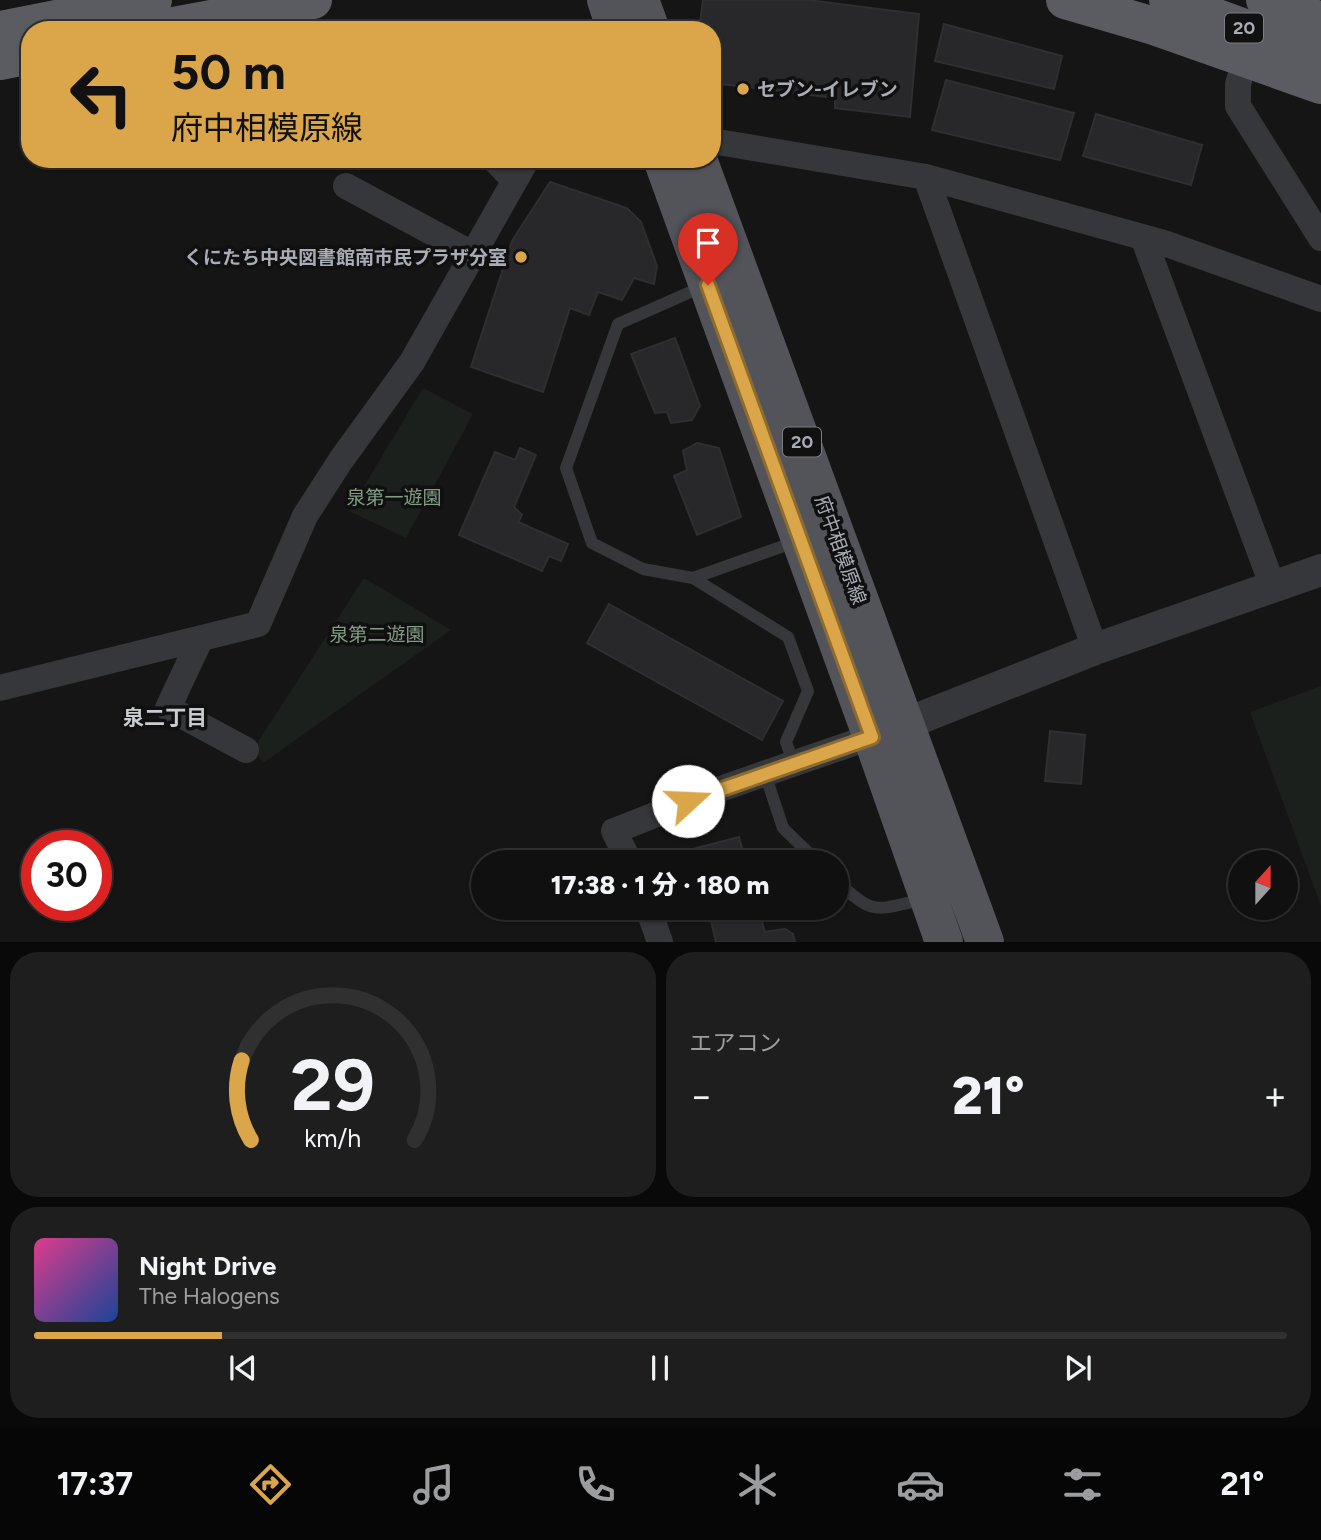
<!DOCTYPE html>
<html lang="ja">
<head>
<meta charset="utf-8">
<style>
	:root { --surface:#101010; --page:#1e1e1e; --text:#f1f3f6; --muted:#9c9d9f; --line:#303030; --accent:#daa649 }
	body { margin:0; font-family:Figtree,"Noto Sans JP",sans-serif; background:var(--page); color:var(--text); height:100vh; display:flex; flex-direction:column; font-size:26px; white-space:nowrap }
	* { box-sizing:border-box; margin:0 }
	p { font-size:23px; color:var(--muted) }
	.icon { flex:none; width:38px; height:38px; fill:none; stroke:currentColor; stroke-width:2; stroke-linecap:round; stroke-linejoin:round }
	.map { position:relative; height:942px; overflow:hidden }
	.details { display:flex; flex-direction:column; gap:10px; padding:10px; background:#090909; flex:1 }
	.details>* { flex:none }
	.hud { position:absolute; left:21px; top:21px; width:700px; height:147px; border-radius:28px; box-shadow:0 2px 5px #0004,0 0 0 2px var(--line); background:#daa649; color:#111; overflow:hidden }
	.needle { width:46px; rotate:21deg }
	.controls { position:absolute; left:1228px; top:850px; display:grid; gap:14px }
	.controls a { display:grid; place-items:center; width:70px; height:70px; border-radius:50%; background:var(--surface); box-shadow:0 2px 5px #0004,0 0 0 2px var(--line); font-size:35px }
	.speed { position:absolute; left:21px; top:830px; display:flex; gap:14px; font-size:35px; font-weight:700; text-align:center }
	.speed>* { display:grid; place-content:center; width:91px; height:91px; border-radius:50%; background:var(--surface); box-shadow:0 2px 5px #0004,0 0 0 2px var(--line); line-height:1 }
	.speed .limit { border:10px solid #d22; background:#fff; color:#111 }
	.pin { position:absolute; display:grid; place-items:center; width:60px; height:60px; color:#fff; margin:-72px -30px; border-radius:50% 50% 50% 0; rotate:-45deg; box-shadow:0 0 7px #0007 }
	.pin .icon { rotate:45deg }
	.me { position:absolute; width:77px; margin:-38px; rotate:70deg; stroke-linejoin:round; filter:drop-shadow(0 0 5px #0008) }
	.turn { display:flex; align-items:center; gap:24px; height:147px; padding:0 35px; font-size:32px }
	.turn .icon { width:91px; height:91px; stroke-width:2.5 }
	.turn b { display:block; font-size:49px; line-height:60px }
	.big { font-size:52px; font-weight:800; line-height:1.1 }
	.details .tile { flex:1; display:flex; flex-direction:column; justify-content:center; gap:10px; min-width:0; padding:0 24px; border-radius:28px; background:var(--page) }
	.details .dial { align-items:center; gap:0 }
	.dial svg { height:182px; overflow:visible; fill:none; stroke:var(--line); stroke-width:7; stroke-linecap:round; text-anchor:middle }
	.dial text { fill:var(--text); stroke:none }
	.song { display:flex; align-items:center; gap:21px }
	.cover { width:84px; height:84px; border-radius:10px; background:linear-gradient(135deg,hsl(330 70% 55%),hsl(220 70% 35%)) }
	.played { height:7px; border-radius:4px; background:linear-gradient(90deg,var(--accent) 15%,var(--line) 15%) }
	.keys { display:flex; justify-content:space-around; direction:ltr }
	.heat { display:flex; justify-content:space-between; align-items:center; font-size:38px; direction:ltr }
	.details .tiles { flex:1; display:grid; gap:10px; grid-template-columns:1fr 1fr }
	.tile:last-child { grid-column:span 2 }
	.trip { position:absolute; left:471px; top:850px; width:378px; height:70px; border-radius:35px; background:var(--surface); box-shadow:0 2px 5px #0004,0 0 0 2px var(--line); font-weight:800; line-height:70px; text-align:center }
	.menu { display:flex; height:112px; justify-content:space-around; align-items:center; background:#060606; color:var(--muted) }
	.menu .icon { width:49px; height:49px }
	.menu .current { color:var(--accent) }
	.menu b { font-size:32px; color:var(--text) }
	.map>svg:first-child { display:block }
	.green { fill:#1b201c }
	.building { fill:#28282a; stroke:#2f2f32; stroke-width:2 }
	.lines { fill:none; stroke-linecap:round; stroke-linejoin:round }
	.service { stroke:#36373b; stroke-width:12 }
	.minor { stroke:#36373b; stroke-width:26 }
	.tertiary { stroke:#36373b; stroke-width:32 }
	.primary { stroke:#535459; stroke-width:38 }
	.trunk { stroke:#5b5c62; stroke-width:38 }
	.route-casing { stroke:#8e6c2f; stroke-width:18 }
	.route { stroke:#daa649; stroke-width:12 }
	.poi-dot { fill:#daa649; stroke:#101011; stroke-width:2.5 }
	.labels { text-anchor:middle; stroke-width:7; stroke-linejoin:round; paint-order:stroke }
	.shield { fill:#101011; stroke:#7a7d84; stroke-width:2 }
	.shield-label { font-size:18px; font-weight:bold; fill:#a8acb5 }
	.poi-label { font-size:19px; font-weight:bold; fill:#a8acb5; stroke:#101011; text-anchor:start }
	.park-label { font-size:19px; fill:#829d83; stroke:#101011 }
	.street-label { font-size:19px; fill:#a8acb5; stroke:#101011 }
	.neighbourhood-label { font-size:21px; font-weight:bold; fill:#c9cbd1; stroke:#101011 }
</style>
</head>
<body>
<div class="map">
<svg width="1321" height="942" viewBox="0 0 1321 942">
	<rect width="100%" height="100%" fill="#151516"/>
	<path class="green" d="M423,388L473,414L406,538L349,511Z
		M364,578L451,630L263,763L254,748Z
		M1321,686V906L1250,712Z"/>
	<path class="building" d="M703,0H808L919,14L910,117L835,108V98L712,83V30H699Z
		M944,24L1062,56L1054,89L935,61Z
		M946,80L1074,113L1060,160L932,130Z
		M1096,114L1202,145L1191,185L1083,156Z
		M550,182L627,208L641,222L657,266L654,284L634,278L622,300L598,292L589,315L570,308L543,392L471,367L512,241Z
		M675,338L700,406L692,420L671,423L667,412L655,413L631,354Z
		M697,443L719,448L741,517L697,535L674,476L687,470L683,451Z
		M520,448L536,455L514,507L522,515L518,522L568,544L561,561L549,556L542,571L459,535L495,452L515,460Z
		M609,604L783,701L762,740L587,643Z
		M1050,731L1085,735L1081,784L1045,781Z
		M739,837L746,863H697L693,849Z
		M708,908H758L765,932L785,929L793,934L795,942H716Z"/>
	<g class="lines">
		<path class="service" d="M704,286L618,324L566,468L592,543L643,569L693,578L798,541
			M693,578L788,637L808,691L786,742L794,764
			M765,774L783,828L819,863
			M836,880C875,918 876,909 926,899"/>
		<path class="minor" d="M1246,58L1238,84V106L1321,238
			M712,141L926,177L1164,243L1321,299
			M494,159L514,180
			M926,177L1095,649
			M346,186L474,255
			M1143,237L1273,587
			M200,640L168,708L246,750
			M0,688L258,624L305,516L341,460L412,362L527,159
			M630,863L614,831L726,787L888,731
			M648,908L660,942"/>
		<path class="tertiary" d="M905,724L1095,649L1321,570"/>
		<path class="primary" d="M606,0L616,30
			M640,0L651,30
			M662,159L872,737L944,942
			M698,159L985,942"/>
		<path class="trunk" d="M1065,0L1154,26L1321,85
			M1168,0L1321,56
			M1265,0L1321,21
			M0,30L153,0
			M152,30L313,0
			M0,61L30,55"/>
	</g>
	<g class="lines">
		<g class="route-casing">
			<path id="route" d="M688,801L872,737L708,285"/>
		</g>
		<use href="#route" class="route"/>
	</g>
	<g class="poi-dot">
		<circle cx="743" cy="89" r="7"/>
		<circle cx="521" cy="257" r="7"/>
	</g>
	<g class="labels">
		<g class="shield">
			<rect x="1225" y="13.5" width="38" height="29" rx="5"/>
			<rect x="783" y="427.5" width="38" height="29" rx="5"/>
		</g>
		<g class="shield-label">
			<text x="1244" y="34">20</text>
			<text x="802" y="448">20</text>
		</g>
		<g class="poi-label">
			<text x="757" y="96">セブン-イレブン</text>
			<text x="507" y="264" text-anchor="end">くにたち中央図書館南市民プラザ分室</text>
		</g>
		<g class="park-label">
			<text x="394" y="504">泉第一遊園</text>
			<text x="377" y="641">泉第二遊園</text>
		</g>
		<g class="street-label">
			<text transform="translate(841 550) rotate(70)" y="7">府中相模原線</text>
		</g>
		<g class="neighbourhood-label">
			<text x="165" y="725">泉二丁目</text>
		</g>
	</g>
</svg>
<div class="controls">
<a><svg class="needle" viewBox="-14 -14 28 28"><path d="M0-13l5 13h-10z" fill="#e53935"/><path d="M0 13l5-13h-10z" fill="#9c9d9f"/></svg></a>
</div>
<div class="speed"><div class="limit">30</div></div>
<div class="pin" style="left:708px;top:285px;background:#d93025"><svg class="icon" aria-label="arrive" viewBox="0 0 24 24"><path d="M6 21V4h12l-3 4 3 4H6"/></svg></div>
<svg class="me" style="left:688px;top:801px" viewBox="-20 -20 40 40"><circle r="19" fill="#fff"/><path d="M0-13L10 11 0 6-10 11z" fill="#daa649"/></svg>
<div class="trip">17:38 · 1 分 · 180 m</div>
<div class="hud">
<div class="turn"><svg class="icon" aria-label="left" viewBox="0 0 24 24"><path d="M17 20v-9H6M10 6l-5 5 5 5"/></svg><div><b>50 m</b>府中相模原線</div></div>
</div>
</div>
<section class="details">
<div class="tiles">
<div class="tile dial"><svg viewBox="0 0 100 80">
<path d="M14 69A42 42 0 1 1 86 69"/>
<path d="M14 69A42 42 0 0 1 10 34" stroke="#daa649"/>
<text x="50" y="56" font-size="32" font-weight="700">29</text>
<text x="50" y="72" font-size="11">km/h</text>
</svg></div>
<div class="tile"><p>エアコン</p>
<div class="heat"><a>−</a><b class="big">21°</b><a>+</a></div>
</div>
<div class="tile">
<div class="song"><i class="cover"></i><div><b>Night Drive</b><p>The Halogens</p></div></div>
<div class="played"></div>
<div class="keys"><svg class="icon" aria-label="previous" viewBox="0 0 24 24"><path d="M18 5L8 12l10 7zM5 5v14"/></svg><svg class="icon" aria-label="pause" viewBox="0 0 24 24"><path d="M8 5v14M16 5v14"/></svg><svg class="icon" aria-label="next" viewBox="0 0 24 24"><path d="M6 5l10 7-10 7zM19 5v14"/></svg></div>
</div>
</div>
</section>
<nav class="menu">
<b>17:37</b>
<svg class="icon current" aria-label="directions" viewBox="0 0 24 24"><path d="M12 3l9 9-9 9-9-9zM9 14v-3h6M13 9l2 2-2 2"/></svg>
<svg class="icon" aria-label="music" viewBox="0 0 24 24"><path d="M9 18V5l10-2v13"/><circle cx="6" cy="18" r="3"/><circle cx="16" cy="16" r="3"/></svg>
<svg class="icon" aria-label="phone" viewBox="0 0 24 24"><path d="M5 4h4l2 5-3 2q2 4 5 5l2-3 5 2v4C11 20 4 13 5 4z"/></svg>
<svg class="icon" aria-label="climate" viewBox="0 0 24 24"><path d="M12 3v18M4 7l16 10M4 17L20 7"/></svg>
<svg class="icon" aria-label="car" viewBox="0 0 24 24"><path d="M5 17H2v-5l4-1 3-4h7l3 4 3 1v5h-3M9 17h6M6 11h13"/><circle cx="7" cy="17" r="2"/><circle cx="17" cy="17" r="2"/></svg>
<svg class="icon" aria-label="filters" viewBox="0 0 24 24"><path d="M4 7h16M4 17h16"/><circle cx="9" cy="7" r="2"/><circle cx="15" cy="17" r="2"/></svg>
<b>21°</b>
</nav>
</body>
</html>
